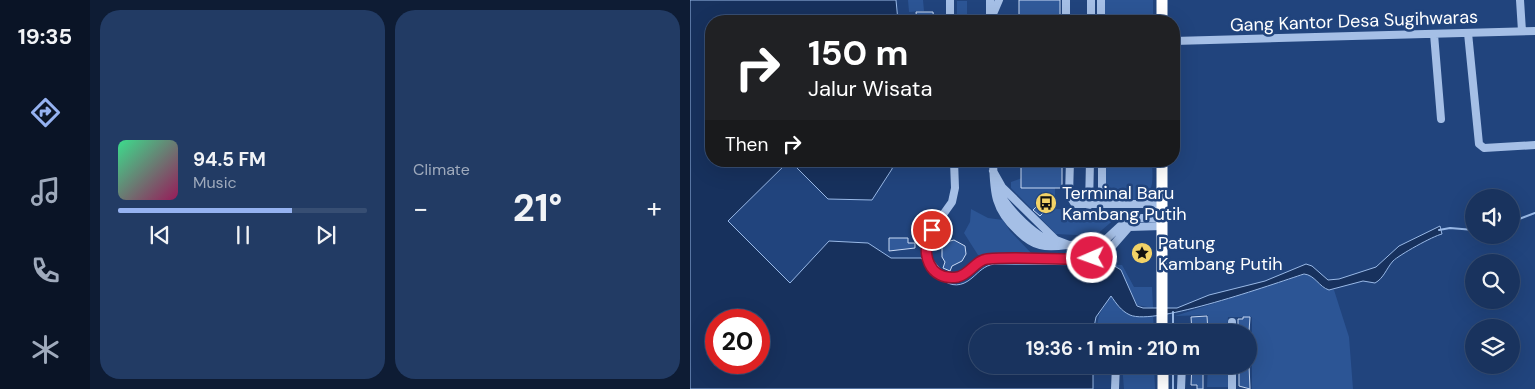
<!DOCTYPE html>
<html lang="en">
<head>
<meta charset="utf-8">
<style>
	:root { --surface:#19335e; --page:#223b64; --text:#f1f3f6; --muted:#9faabc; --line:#374e73; --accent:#95b2f1 }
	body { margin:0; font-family:"DM Sans",sans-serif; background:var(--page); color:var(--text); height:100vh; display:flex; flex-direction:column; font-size:19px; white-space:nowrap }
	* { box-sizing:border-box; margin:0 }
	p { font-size:16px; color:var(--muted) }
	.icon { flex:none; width:28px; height:28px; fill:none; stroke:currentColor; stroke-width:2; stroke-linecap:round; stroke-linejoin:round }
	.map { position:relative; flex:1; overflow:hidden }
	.panel { display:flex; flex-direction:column; gap:10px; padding:10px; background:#0e1c34; width:600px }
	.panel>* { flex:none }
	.guide { position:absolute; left:15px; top:15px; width:475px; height:152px; border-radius:20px; box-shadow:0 5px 20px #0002,0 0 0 1px var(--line); background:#202124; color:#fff; overflow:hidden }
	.controls { position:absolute; left:775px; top:189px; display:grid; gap:10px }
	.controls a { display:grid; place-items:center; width:55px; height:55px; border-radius:50%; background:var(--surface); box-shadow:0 5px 20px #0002,0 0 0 1px var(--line); font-size:25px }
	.speed { position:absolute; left:15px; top:309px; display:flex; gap:10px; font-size:25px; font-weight:700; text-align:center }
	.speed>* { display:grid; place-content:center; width:65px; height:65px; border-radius:50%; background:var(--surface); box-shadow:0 5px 20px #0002,0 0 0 1px var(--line); line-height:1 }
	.speed .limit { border:8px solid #d22; background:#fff; color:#111 }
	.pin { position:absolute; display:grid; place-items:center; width:42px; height:42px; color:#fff; margin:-21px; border:2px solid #fff; border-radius:50%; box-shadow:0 1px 5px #0007 }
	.me { position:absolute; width:55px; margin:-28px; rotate:268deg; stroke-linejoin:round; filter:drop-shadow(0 0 4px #0008) }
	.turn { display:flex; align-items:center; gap:18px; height:105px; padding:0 20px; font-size:22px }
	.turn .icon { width:65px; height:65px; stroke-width:2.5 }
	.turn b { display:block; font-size:35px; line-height:42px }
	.then { display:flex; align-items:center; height:48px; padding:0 20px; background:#0003; gap:10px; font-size:19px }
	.big { font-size:38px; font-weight:700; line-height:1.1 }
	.panel .widget { flex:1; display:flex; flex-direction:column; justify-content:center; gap:8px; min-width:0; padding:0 18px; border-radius:20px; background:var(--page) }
	.song { display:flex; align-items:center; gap:15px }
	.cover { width:60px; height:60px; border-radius:8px; background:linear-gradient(135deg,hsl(150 70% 55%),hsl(330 70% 35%)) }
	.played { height:5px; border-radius:2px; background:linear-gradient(90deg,var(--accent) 70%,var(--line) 70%) }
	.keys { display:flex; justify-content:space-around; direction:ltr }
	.heat { display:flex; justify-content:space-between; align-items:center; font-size:28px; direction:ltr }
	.panel .tiles { flex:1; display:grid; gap:10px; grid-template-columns:repeat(2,1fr) }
	.trip { position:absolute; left:279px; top:324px; width:288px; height:50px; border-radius:25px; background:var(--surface); box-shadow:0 5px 20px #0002,0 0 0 1px var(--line); font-weight:700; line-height:50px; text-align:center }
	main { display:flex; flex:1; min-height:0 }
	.tab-bar { display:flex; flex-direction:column; width:90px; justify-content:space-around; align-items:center; background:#0a1426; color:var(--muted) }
	.tab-bar .icon { width:35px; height:35px }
	.tab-bar .active { color:var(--accent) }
	.tab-bar b { font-size:22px; color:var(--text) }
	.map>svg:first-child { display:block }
	.green { fill:#2c5595 }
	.water { fill:#17315d; stroke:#99b9e7; fill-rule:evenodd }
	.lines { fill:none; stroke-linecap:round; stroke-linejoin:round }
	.stream { stroke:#99b9e7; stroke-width:2 }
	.building { fill:#315a9a; stroke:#c9daf5 }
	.minor { stroke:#a5bfe6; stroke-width:8 }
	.highway { stroke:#fff; stroke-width:11 }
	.route-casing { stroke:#92132f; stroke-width:12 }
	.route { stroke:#e11d48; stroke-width:9 }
	.labels { text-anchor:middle; stroke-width:5; stroke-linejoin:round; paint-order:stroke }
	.street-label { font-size:18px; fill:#fff; stroke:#21447d }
	.poi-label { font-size:18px; fill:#fff; stroke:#21447d; text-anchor:start }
</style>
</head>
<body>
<main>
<nav class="tab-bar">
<b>19:35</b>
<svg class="icon active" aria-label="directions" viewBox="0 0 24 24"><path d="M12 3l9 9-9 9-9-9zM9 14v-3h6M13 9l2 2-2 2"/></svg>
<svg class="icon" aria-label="music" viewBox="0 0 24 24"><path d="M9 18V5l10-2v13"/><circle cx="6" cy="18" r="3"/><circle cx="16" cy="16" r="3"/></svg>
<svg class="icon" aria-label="phone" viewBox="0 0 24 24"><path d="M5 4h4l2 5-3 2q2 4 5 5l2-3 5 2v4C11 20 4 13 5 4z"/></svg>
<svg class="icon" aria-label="climate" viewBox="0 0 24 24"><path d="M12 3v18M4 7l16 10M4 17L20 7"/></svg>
</nav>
<section class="panel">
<div class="tiles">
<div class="widget">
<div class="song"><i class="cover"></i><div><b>94.5 FM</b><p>Music</p></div></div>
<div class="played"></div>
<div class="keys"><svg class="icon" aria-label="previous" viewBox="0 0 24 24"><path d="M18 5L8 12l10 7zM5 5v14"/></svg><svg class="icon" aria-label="pause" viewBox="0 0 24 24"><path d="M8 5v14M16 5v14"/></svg><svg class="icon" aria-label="next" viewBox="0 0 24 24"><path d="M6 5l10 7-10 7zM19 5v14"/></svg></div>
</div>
<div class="widget"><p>Climate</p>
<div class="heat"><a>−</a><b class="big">21°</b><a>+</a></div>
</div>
</div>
</section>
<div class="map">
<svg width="845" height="389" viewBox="0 0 845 389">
	<rect width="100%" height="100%" fill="#21447d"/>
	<path class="green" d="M218,0H233L234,11L219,12Z
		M414,0H463V21H415Z
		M267,1H277V21H267Z
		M415,161H462C462,169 464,182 460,190C454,202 431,202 419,199L415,193Z
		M332,178L365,187V209L434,211L405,236L366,234L321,188V182Z
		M281,209L298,218L313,220L320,231L343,255H288L274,233L280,222Z
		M423,265H432L444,287H462L463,308L447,305L431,270Z
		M612,275H620L635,289L644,290L659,337L663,389H562V317H538L537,332H518V315L485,316Z
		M421,295C435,316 440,316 463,315L464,332H456V327H426L425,332H406L409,315Z
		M432,365H464L465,389H434Z
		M518,365H538V387H517Z"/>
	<path class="water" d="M0,0H206L208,21H21V161H99L38,221L100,283L139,241L178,243L201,258H231C244,272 260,297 282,278C290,271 294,266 304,264L423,265L431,270L447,306L453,308H487L519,295L575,281L616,264L622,266L638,280L649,279L686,267L709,246L750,226L752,234C743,236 709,255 703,261C696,269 694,278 685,283L673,281L639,290C629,287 625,275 614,274C583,284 465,326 440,315C431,311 426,303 421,296L406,317L403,332H288V365H403V389H0ZM26,320H69V362H26Z
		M100,161H204L202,169L182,200L138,199Z"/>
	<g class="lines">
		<path class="stream" d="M821,222L845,213
			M749,230L760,228L784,230
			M483,312V332
			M483,365V389"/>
	</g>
	<path class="building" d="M329,0H370V21H329Z
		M226,12H243L244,21H227Z
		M331,161H372V188H331Z
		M358,195L362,200L352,209L355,211L350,216L343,210Z
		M199,238H218V243H225V248L199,251Z
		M264,240L275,246L276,254L272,261L262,266L260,271L253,268L255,262L252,257V248L256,242Z
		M517,316L518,332H502L501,317Z
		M553,317H560L559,332H548V319H553Z
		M502,365H513V389H507V385H501Z
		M549,365H559L560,389L549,386Z"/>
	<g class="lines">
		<path class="minor" d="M411,0V21
			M830,0L832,31
			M300,15V0
			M260,21V0
			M300,21L309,0
			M376,21V0
			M401,21V0
			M778,33L789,144L794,148L845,145
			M744,34L751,119
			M484,41L845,31
			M264,161L265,188L262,202L242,230L235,245L238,260L249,273L258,277L272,276L297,259L405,257L418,251L439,227L472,226
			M303,161C304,192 304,209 328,231C344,247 355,248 377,245
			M380,161L379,195L385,204H472
			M412,161V204
			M303,171L312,187L366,240L379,245L412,243L439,218H472
			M307,187C315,208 349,242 371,244
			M399,205L400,161
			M313,206L341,236L354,243
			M492,332V329
			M542,332V322
			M425,389L426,365
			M491,389L492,365
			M542,389V365"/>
		<path class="highway" d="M472,0V21
			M472,161V332
			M473,365V389"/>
	</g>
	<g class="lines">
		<g class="route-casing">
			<path id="route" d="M242,230C229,252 239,282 268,277C280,274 286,260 297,259C332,256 367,261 402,258"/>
		</g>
		<use href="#route" class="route"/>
	</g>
	<defs>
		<g id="bus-disc" transform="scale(1.125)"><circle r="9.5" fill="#f2d267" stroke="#21447d"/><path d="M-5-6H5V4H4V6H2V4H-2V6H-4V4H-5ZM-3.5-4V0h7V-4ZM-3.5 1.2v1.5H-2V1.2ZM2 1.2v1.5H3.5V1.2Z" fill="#111"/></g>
		<g id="sight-disc" transform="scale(1.125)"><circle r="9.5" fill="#f2d267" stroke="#21447d"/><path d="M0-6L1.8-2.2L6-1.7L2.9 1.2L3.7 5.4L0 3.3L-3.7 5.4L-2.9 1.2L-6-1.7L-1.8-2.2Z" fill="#111"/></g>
	</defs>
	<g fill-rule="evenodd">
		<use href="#bus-disc" x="356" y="203"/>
		<use href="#sight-disc" x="452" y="253"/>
	</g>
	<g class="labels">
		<g class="street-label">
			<text transform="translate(664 21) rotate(-2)" y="6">Gang Kantor Desa Sugihwaras</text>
		</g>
		<g class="poi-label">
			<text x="372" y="199">Terminal Baru<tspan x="372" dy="21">Kambang Putih</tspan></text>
			<text x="468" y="249">Patung<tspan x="468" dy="21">Kambang Putih</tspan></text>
		</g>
	</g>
</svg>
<div class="controls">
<a><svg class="icon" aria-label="sound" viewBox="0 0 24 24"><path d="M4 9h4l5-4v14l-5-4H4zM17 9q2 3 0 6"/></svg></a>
<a><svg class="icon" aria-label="search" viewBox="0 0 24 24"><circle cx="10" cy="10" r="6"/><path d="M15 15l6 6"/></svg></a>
<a><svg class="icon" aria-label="layers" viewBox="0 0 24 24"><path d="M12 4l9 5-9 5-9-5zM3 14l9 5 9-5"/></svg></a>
</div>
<div class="speed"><div class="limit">20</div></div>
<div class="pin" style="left:242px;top:230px;background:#d93025"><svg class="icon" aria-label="arrive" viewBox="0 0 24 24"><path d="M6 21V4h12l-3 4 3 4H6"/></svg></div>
<svg class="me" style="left:402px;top:258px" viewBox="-20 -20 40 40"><circle r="17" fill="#e11d48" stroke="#fff" stroke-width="3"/><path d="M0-11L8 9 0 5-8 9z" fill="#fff"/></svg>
<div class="trip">19:36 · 1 min · 210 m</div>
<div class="guide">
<div class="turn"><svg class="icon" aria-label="right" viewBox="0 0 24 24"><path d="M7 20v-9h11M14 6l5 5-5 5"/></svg><div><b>150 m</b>Jalur Wisata</div></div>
<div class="then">Then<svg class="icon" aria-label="right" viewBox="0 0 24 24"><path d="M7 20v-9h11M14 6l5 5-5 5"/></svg></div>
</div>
</div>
</main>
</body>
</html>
